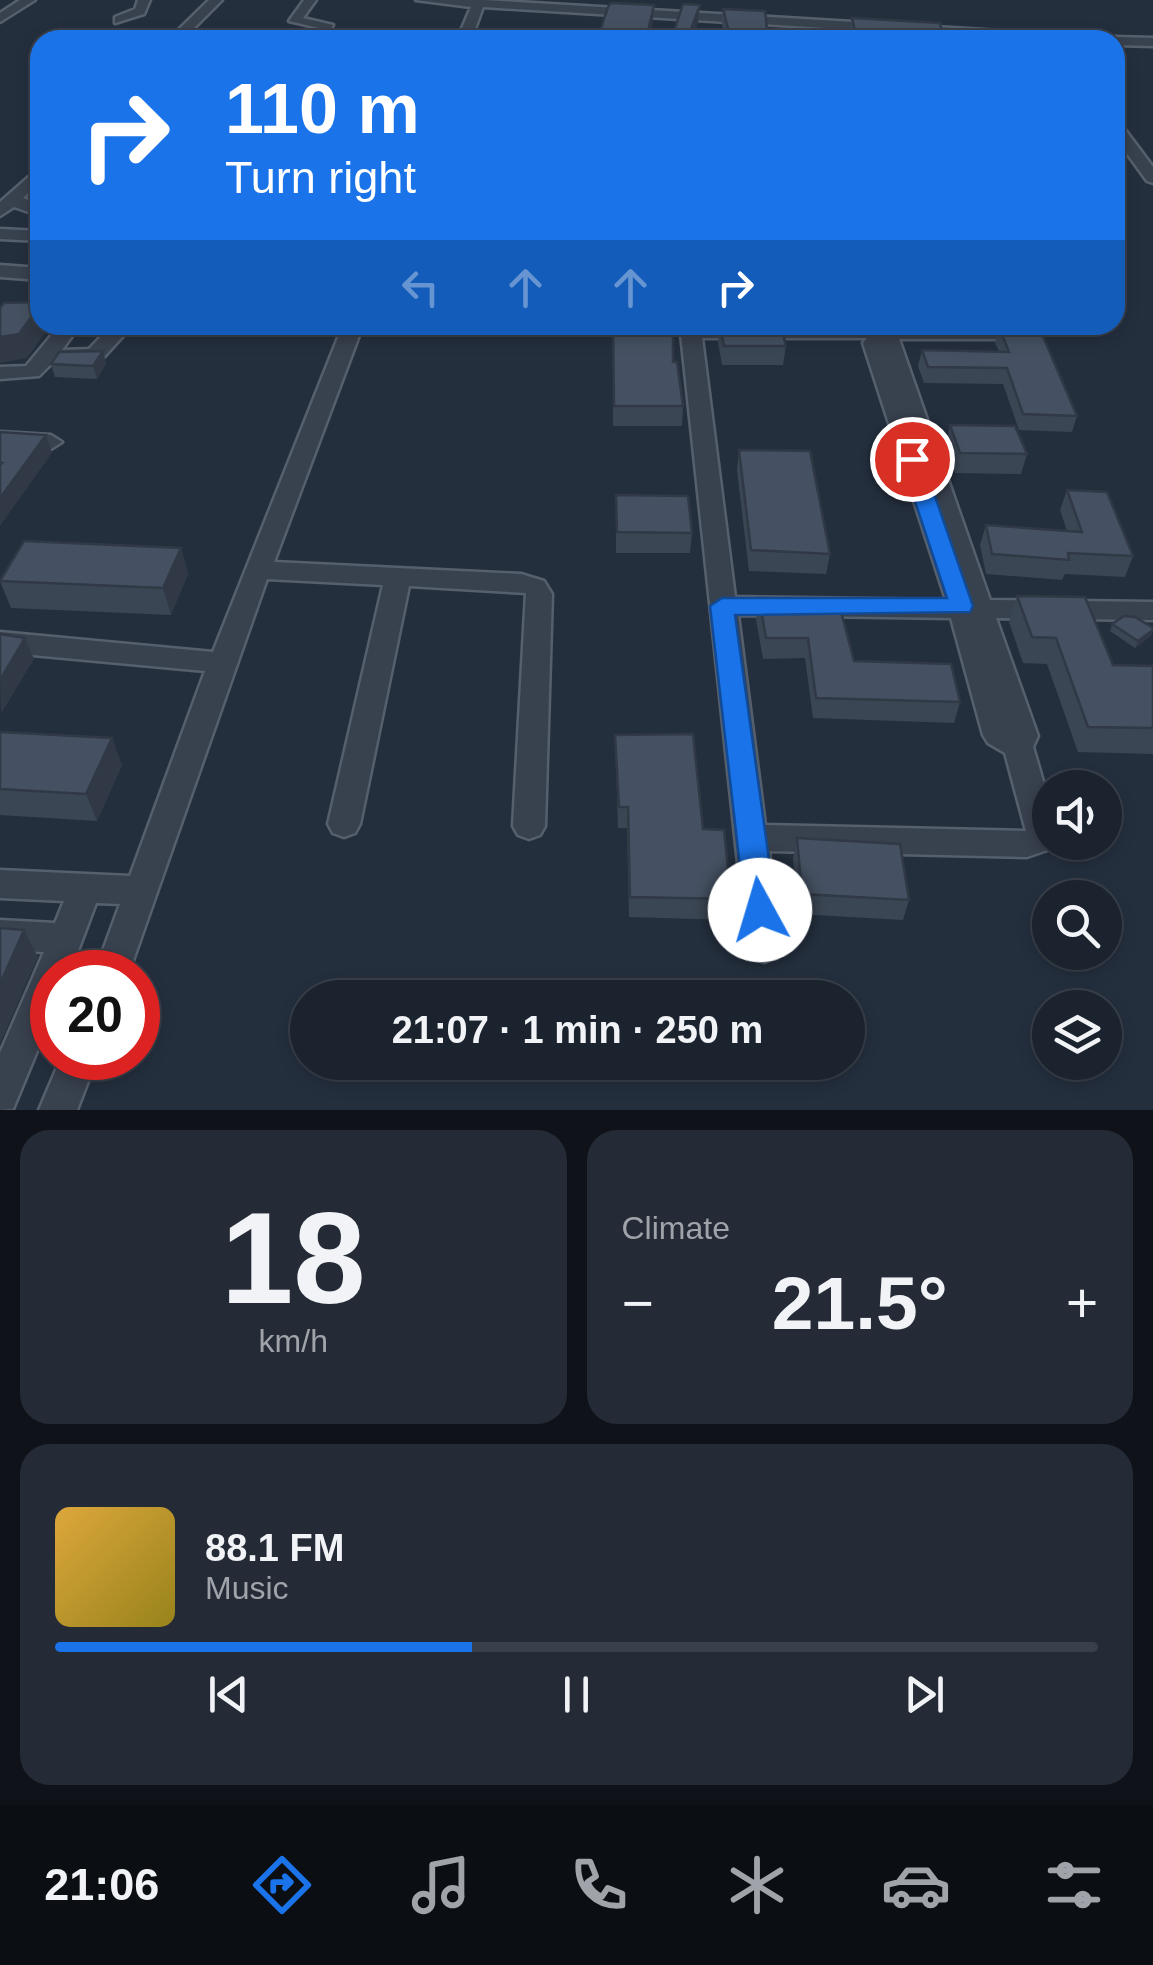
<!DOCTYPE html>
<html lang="en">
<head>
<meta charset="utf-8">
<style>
	:root { --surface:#1b232e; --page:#242b36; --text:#f1f3f6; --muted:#a0a4aa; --line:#39404a; --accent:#1a73e8 }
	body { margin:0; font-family:Helvetica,sans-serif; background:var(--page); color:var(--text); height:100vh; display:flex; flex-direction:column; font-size:38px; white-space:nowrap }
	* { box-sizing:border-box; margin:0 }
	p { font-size:32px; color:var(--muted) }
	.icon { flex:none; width:55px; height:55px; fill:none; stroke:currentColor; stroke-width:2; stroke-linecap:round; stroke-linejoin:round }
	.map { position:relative; height:1110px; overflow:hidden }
	.details { display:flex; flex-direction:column; gap:20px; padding:20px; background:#0f1319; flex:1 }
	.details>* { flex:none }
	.guide { position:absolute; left:30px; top:30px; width:1095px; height:305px; border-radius:30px; box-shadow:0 5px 15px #0003,0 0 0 2px var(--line); background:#1a73e8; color:#fff; overflow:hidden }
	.fabs { position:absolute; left:1032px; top:770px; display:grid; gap:20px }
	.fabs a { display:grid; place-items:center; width:90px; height:90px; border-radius:50%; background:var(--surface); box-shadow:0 5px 15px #0003,0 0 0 2px var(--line); font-size:50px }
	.speed { position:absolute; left:30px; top:950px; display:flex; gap:20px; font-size:50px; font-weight:700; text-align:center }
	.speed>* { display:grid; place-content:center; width:130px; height:130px; border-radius:50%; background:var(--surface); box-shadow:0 5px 15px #0003,0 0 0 2px var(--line); line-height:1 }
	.speed .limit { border:15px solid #d22; background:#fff; color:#111 }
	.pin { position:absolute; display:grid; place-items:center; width:85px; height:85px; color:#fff; margin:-42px; border:5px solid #fff; border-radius:50%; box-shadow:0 2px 10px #0007 }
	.me { position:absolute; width:110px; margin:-55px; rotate:354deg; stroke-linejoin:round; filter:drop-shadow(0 0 8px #0008) }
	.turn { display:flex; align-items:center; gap:35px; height:210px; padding:0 30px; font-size:45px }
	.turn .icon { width:130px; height:130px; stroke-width:2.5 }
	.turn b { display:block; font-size:70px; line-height:85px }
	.lanes { display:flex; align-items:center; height:95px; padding:0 30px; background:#0003; justify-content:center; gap:50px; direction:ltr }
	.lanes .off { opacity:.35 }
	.big { font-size:75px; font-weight:600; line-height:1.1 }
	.details .card { flex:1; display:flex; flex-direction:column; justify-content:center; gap:15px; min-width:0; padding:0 35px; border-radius:30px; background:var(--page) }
	.details .dial { align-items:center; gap:0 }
	.dial b { font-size:130px; line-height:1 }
	.song { display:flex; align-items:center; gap:30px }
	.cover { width:120px; height:120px; border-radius:15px; background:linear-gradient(135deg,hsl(40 70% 55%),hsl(50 70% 35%)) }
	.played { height:10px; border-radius:5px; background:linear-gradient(90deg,var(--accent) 40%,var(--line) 40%) }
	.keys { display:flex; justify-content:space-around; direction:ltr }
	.heat { display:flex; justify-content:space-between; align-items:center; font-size:55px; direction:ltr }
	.details .tiles { flex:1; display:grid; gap:20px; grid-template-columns:1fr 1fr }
	.card:last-child { grid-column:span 2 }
	.trip { position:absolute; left:290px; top:980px; width:575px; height:100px; border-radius:50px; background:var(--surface); box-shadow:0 5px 15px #0003,0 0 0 2px var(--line); font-weight:600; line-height:100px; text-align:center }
	.dock { display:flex; height:160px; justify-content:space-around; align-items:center; background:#0b0e12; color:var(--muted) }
	.dock .icon { width:70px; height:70px }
	.dock .active { color:var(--accent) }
	.dock b { font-size:45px; color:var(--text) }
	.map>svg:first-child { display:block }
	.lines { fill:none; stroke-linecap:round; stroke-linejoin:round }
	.minor-casing { stroke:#565f6c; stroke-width:5 }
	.minor { fill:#38414e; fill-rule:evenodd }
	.wall { fill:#3b4654 }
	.shaded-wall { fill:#303945 }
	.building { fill:#455162; stroke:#303945; stroke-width:2.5 }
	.route { fill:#1a73e8; stroke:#114b97; stroke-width:2.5 }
</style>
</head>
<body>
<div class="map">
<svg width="1153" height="1110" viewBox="0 0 1153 1110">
	<rect width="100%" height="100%" fill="#242f3e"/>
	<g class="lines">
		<g class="minor-casing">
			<path id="minor" d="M20,0H35L0,22V13Z
				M138,0H150L144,14L115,23V17L135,9Z
				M209,0H222L182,40H168Z
				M304,0H316L303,18L333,25L325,40H311L319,28L289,21Z
				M416,0H484L1086,36L1093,40H1021L483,7L471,40H457L471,7Z
				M1115,37L1153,38V46L1115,45V40H1109Z
				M1115,121L1120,123L1153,167V183L1147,181L1115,137Z
				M40,167V181L23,198L40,205V216L14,207L0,216V202Z
				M0,229L40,231V241L0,239Z
				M0,265L40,268V280L0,277Z
				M60,325H80L62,350L89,349L112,325H133L102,359L53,362L39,376L0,379V367L26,366Z
				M343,325H363L274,562L521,574L544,581L552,594L545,826L540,835L529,839L518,835L513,826L526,593L409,586L360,824L355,833L344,837L333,833L328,824L383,585L267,579L129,972H95L120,904L96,903L70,972H52V1015L13,1109L0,1110V1053L44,952L0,950V920L55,923L64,901L0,898V870L130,876L205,671L0,652V632L213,652Z
				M680,325L1038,329V337L1031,339H899L990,600L1153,602V620L996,618L1038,736L1033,747L1050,805V842H1054L1050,849L1027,857L769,851L781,947L776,958L764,962L752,958L747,947ZM702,338H867L863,343L946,600L735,597ZM738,615L951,618L983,735L988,743L1005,753L1026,831L765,825Z
				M0,432L51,435L62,442L51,449L0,446Z
				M61,1058H97L77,1110H39Z"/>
		</g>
		<use href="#minor" class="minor"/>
	</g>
	<path class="wall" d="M723,9L768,40H726L722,25Z
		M852,18L944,40H851L849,33Z
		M613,325L673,362L683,406L682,426H613Z
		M720,325L786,346L783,365H722L718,342Z
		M999,327L1077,416L1072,432L1019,430L1003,384L924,383L918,366L922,350L999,351L995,343Z
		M103,351L106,364L97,379L55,377L51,364Z
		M950,425L1027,454L1021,474L955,473L946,444Z
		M739,450L830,554L826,574L749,571L737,470Z
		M1067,490L1133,556L1125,577L1065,574L1062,580L986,574L980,545L986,525L1067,531L1060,510Z
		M616,495L692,533L690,553H616Z
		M181,548L188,574L171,615L11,608L0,581Z
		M1017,596L1113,665L1153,666V754L1078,752L1047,664L1023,663L1009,622Z
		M759,598L854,661L960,702L954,723L813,718L805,658L763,659L756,619Z
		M1112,624L1151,636L1135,648L1110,631Z
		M0,732L122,765L97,821L0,815Z
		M615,735L703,829L731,899L728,920L629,917L627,828H618Z
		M797,838L909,900L903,920L797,914L793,859Z"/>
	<path class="shaded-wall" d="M654,5L653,21L649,40H646Z
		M700,5L698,24L693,40H687Z
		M40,305V325L50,326L27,358L0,363V337Z
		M103,351L106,364L97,379L93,366Z
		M46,435L52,453L0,526V498Z
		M181,548L188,574L171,615L163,588Z
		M1153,630L1151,636L1135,648L1138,641Z
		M25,638L34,659L1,714L0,680Z
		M112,738L122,765L97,821L86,794Z
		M24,930L38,957L0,1044V984Z"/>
	<path class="building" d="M611,3L654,5L646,40H597L608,7Z
		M683,4L700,5L687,40H671Z
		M723,9L765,11L768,40H731Z
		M852,18L940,23L944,40H857Z
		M40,302V305L19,334L0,337V308L4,303Z
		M613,325H673V362H677L683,406H614Z
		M720,325H781L786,346H724Z
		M999,327H1039L1077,416L1023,414L1007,368L928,367L922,350L1009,352Z
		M103,351L93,366L51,364L59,352Z
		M950,425L1015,426L1027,454L960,453Z
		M0,432L46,435L0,498V465L2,463H0Z
		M739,450L810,451L830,554L751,550Z
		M1067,490L1107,492L1133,556L1068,553L1069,560L992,554L986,525L1082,532Z
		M616,495L688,496L692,533L617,532Z
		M24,541L181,548L163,588L0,581Z
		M1017,596L1085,597L1113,665L1153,666V728L1088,727L1056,638L1032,637Z
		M759,598L838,600L854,661L951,664L960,702L816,698L808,638H766Z
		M1124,616L1135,617L1153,628V630L1138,641L1112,624Z
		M0,634L25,638L0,680Z
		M0,732L112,738L86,794L0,789Z
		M693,734L703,829L724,830L731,899L630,897L628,807H619L615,735Z
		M797,838L900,844L909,900L802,894Z
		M0,928L24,930L0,984Z"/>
	<path class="route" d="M912,453L922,459L973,606L970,612L735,615L776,910L771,920L760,923L750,920L745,910L710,606L722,598H947L901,459Z"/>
</svg>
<div class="fabs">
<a><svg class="icon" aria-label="sound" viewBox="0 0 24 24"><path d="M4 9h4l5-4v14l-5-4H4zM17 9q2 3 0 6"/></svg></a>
<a><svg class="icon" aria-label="search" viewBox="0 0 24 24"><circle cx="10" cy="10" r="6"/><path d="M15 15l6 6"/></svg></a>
<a><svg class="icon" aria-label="layers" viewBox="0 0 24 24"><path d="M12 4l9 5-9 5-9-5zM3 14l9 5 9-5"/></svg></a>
</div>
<div class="speed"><div class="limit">20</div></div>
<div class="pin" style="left:912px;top:459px;background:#d93025"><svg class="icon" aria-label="arrive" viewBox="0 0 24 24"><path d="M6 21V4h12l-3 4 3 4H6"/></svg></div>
<svg class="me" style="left:760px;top:910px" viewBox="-20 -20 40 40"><circle r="19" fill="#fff"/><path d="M0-13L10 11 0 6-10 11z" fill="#1a73e8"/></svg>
<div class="trip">21:07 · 1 min · 250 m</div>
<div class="guide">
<div class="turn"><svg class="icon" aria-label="right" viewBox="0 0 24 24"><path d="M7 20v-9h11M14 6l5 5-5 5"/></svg><div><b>110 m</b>Turn right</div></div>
<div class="lanes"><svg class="icon off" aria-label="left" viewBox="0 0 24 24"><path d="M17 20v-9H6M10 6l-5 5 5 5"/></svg><svg class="icon off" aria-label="ahead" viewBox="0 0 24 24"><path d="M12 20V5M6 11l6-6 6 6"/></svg><svg class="icon off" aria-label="ahead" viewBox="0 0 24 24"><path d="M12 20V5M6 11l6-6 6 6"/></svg><svg class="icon" aria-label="right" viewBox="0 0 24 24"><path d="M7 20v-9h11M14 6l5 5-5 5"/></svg></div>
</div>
</div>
<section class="details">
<div class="tiles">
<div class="card dial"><b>18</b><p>km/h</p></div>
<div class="card"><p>Climate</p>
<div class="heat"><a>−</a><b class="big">21.5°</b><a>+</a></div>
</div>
<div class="card">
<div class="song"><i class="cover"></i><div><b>88.1 FM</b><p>Music</p></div></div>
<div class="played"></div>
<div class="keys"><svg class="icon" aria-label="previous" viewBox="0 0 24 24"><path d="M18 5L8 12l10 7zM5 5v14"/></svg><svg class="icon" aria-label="pause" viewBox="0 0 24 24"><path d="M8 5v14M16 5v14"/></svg><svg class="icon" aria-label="next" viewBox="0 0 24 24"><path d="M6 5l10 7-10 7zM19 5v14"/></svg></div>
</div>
</div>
</section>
<nav class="dock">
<b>21:06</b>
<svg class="icon active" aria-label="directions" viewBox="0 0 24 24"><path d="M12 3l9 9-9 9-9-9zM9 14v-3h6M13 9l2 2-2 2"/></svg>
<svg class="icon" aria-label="music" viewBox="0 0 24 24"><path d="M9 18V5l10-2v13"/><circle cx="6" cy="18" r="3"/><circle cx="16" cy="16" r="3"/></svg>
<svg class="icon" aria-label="phone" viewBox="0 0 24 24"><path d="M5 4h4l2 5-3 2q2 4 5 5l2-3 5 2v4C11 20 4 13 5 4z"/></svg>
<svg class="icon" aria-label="climate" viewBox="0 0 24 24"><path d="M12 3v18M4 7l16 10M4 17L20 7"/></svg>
<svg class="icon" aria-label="car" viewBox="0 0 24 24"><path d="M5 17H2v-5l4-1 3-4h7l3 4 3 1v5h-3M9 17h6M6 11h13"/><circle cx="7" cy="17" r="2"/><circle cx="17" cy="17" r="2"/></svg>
<svg class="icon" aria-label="filters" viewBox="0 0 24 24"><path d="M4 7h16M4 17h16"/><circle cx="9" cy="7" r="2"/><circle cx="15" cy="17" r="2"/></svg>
</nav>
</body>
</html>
